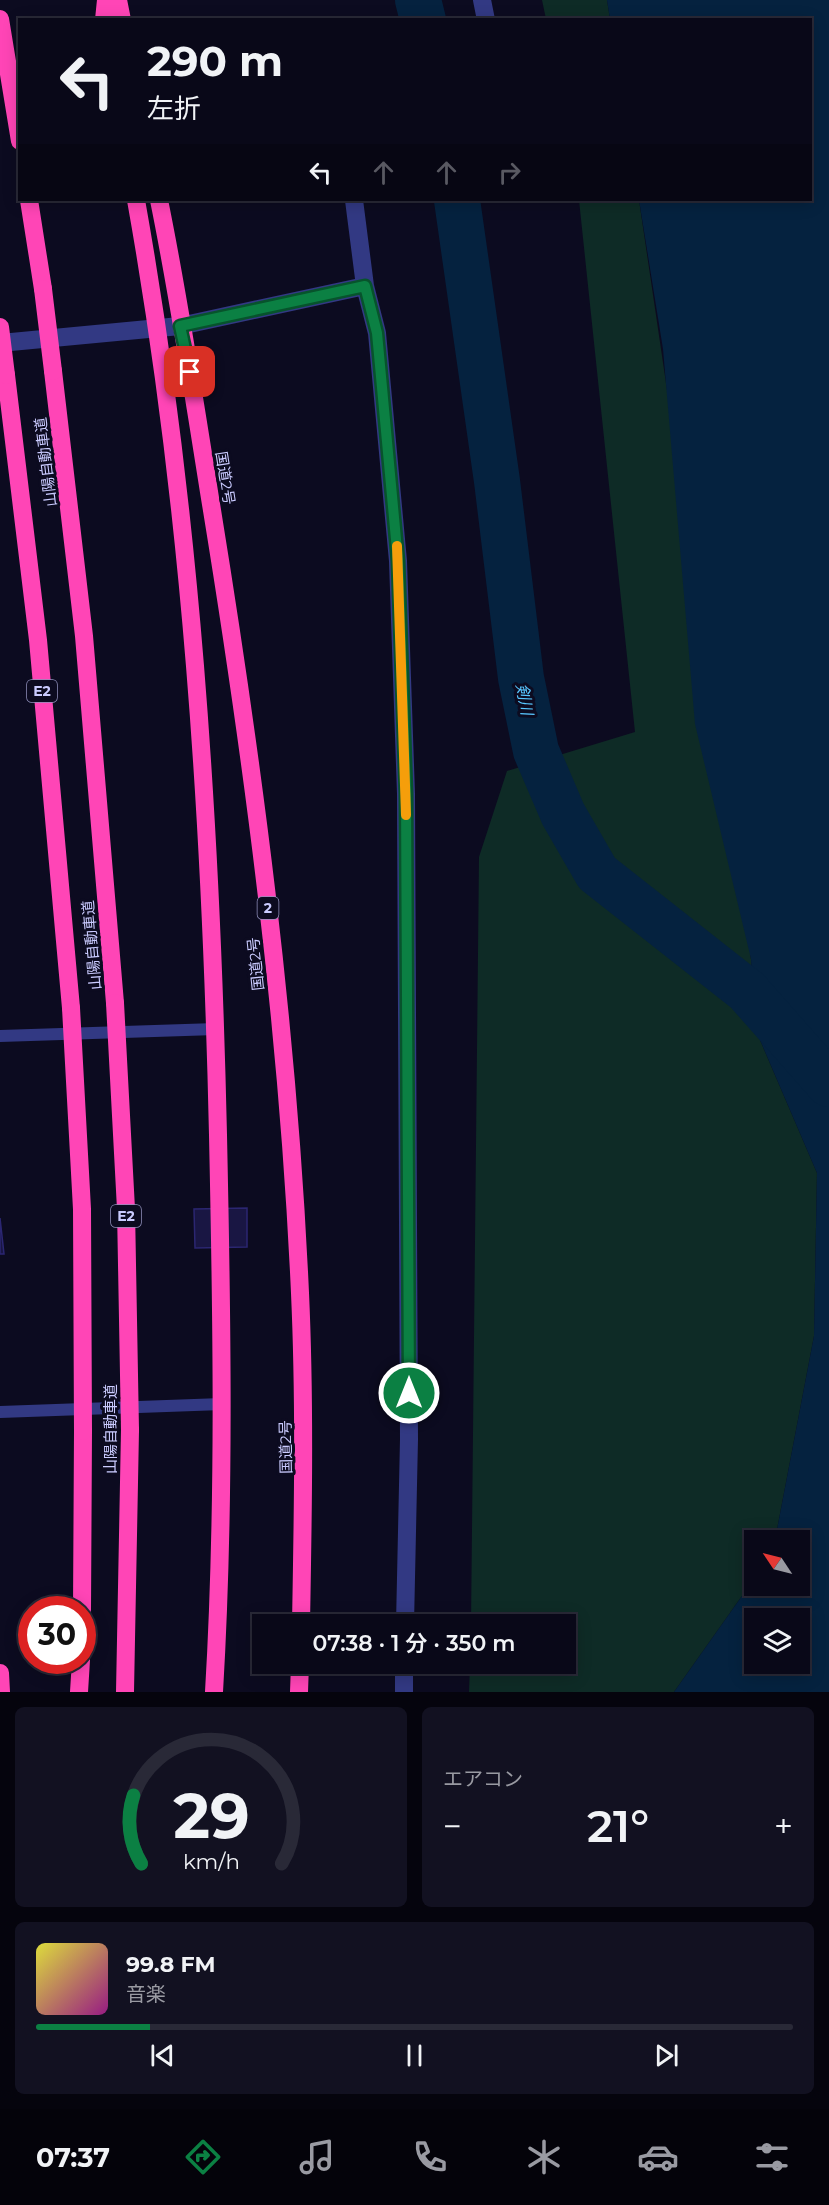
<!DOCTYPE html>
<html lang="ja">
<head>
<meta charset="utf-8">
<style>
	:root { --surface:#090818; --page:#121121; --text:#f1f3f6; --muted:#999aa2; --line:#292937; --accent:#0b8043 }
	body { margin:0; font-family:Montserrat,"Noto Sans JP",sans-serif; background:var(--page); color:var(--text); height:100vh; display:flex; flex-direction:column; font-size:22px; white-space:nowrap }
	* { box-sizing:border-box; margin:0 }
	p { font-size:20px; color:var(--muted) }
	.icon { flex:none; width:33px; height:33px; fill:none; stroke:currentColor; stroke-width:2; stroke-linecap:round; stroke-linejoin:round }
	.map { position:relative; height:1692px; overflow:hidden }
	.side { display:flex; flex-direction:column; gap:15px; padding:15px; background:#05040d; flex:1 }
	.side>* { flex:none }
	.banner { position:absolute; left:18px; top:18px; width:794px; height:183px; border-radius:0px; box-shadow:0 3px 15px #0003,0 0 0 2px var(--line); background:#090818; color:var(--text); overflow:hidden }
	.needle { width:39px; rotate:305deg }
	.fabs { position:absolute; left:744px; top:1530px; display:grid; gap:12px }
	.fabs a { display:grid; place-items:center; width:66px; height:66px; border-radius:0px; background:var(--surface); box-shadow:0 3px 15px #0003,0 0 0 2px var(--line); font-size:30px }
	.speed { position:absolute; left:18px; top:1596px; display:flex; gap:12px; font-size:30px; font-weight:700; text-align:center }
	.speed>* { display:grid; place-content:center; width:78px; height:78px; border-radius:50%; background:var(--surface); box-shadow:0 3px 15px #0003,0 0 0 2px var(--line); line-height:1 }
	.speed .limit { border:9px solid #d22; background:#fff; color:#111 }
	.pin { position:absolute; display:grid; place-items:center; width:51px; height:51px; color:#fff; margin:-26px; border-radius:12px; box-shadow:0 3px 9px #0006 }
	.me { position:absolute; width:66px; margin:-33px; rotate:0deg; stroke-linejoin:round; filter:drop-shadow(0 0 4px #0008) }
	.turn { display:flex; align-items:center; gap:21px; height:126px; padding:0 30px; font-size:27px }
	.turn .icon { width:78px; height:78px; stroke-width:2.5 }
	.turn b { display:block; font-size:42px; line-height:51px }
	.lanes { display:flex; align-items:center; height:57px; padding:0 30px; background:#0003; justify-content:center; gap:30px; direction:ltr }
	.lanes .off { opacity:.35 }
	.big { font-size:45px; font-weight:600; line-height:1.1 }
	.side .widget { flex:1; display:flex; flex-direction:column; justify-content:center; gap:9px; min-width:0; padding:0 21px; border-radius:9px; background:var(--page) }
	.side .dial { align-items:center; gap:0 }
	.dial svg { height:156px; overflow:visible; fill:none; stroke:var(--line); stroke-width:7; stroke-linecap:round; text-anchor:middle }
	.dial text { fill:var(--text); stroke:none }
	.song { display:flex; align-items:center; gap:18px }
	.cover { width:72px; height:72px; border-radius:9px; background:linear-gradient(135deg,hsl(60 70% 55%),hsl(310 70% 35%)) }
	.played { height:6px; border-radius:3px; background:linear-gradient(90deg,var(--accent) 15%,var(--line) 15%) }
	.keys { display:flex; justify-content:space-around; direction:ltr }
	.heat { display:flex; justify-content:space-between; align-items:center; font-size:33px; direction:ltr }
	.side .tiles { flex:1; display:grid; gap:15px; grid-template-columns:1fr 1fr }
	.widget:last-child { grid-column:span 2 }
	.trip { position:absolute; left:252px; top:1614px; width:324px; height:60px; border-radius:0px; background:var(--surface); box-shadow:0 3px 15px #0003,0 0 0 2px var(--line); font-weight:600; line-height:60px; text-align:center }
	.dock { display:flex; height:96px; justify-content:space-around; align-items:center; background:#04030a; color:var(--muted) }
	.dock .icon { width:42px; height:42px }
	.dock .active { color:var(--accent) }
	.dock b { font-size:27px; color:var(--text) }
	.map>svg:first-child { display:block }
	.green { fill:#0e2b26 }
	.water { fill:#05223f; fill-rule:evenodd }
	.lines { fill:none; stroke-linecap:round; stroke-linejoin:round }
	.river { stroke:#05223f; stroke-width:46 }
	.building { fill:#191643; stroke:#2b2671; stroke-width:1.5 }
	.lane { stroke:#323983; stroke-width:12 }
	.street { stroke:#323983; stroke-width:18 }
	.highway { stroke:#ff45b6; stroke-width:18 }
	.highway-bridge { stroke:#ff45b6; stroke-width:18 }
	.route-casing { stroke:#07532c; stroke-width:15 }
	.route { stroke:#0b8043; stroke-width:10 }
	.slow { stroke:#f59e0b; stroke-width:10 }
	.labels { text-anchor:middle; stroke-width:6; stroke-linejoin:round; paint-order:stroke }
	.shield { fill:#0c0b20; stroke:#9191bc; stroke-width:1.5 }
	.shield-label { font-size:14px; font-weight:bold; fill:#cacbff }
	.street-label { font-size:15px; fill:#cacbff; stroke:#0c0b20 }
	.water-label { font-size:16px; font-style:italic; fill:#58c7ff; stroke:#0c0b20 }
</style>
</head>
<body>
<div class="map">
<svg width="829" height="1692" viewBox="0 0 829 1692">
	<rect width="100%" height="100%" fill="#0c0b20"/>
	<path class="green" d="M542,0H607L610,19H546Z
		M579,200H639L751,959L754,1026L817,1173L814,1336L775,1540H754V1579L674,1692H469L470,1664H566V1624H471L479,857L507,771L635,732Z"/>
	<path class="water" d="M607,0H829V1692H674L754,1579V1586H800V1540H775L814,1336L817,1173L754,1026L751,959L695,724L663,349L639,200H810V20L610,19ZM754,1618H800V1664H754Z"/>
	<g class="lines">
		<path class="river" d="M418,0L423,20
			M457,200L497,481L521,678L536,751L563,814L597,873L747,991L829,1084"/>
	</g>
	<path class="building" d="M247,1208V1247L195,1248L194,1209Z
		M0,1218L4,1254H0Z"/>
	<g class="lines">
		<path class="lane" d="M0,1036L216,1029
			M0,1412L222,1404"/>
		<path class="street" d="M482,0L486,20
			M354,200L365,286L377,333L398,561L406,794L409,1439L405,1624
			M0,343L180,326L365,286
			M404,1692V1664"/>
		<path class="highway" d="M118,0L122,20
			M0,19L20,141
			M104,20L106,0
			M29,200L43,289
			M136,200C191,508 211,823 218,1135C222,1321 225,1507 214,1692
			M159,200C179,298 194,398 210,498C253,761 288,1026 300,1293C305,1403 303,1514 301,1624
			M53,371L84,636L115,1003
			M6,375L38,640L71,1008
			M82,1610L83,1431
			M0,1673L1,1692
			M79,1692L81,1660
			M125,1692L130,1430
			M299,1692L300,1664"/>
		<path class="highway-bridge" d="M43,289L53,371
			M0,327L6,375
			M115,1003L126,1209L130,1430
			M71,1008L82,1209L83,1431"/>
	</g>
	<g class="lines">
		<g class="route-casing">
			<path id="route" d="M190,372L180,326L365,286L377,333L398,561L406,794L409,1393"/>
		</g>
		<use href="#route" class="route"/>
		<path class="slow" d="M397,546L406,815"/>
	</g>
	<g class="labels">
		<g class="shield">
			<rect x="27" y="680" width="30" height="22" rx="4.5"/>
			<rect x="257.5" y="897" width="21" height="22" rx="4.5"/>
			<rect x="111" y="1205" width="30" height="22" rx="4.5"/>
		</g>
		<g class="shield-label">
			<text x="42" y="696">E2</text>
			<text x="268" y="913">2</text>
			<text x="126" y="1221">E2</text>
		</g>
		<g class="street-label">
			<text transform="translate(46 462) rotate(-97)" y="5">山陽自動車道</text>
			<text transform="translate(225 478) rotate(81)" y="5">国道2号</text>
			<text transform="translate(92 945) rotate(-95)" y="5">山陽自動車道</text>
			<text transform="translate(256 964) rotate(-96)" y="5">国道2号</text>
			<text transform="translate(111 1429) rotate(-90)" y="5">山陽自動車道</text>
			<text transform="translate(286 1447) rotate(-91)" y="5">国道2号</text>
		</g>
		<g class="water-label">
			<text transform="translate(525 699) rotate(79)" y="6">剣川</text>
		</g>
	</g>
</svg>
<div class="fabs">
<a><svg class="needle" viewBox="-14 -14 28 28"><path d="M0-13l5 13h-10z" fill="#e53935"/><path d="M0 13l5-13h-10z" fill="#999aa2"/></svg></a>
<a><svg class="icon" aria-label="layers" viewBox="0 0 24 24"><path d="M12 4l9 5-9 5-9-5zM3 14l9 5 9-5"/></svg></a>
</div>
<div class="speed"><div class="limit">30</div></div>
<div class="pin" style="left:190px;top:372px;background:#d93025"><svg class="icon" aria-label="arrive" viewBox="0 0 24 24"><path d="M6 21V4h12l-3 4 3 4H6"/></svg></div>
<svg class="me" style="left:409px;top:1393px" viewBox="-20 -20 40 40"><circle r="17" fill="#0b8043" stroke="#fff" stroke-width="3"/><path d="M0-11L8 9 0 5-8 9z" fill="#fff"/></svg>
<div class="trip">07:38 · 1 分 · 350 m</div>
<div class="banner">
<div class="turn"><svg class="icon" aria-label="left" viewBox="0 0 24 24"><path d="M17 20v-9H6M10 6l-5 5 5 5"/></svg><div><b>290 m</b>左折</div></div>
<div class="lanes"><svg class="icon" aria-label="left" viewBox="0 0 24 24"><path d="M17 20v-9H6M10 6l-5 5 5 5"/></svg><svg class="icon off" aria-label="ahead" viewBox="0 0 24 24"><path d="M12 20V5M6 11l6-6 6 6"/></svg><svg class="icon off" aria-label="ahead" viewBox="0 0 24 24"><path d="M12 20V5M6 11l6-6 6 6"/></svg><svg class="icon off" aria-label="right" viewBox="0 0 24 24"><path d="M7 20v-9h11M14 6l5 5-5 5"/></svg></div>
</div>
</div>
<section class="side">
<div class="tiles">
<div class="widget dial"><svg viewBox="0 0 100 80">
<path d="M14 69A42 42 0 1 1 86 69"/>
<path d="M14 69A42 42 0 0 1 10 34" stroke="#0b8043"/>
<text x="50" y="56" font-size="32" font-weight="700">29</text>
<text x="50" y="72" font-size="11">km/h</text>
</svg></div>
<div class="widget"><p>エアコン</p>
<div class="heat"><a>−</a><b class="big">21°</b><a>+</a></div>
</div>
<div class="widget">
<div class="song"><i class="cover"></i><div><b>99.8 FM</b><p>音楽</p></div></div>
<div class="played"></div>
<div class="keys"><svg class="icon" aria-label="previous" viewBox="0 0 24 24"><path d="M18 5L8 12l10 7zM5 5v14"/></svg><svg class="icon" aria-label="pause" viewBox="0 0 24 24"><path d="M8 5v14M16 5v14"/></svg><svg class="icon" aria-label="next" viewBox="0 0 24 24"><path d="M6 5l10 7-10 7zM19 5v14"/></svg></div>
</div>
</div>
</section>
<nav class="dock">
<b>07:37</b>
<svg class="icon active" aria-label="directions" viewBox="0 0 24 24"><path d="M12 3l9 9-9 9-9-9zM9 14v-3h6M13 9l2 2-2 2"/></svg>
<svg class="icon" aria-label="music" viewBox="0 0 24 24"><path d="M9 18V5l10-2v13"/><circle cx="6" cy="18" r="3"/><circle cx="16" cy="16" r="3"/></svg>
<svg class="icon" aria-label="phone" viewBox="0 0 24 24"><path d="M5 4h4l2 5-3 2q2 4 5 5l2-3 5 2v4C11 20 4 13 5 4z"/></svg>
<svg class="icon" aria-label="climate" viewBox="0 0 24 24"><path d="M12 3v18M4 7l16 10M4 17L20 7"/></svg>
<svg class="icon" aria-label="car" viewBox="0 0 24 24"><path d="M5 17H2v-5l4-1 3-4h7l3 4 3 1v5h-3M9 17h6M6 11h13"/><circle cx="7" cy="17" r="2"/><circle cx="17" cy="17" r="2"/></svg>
<svg class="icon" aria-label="filters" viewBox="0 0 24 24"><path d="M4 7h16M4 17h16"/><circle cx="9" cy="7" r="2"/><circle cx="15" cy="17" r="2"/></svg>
</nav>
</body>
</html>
